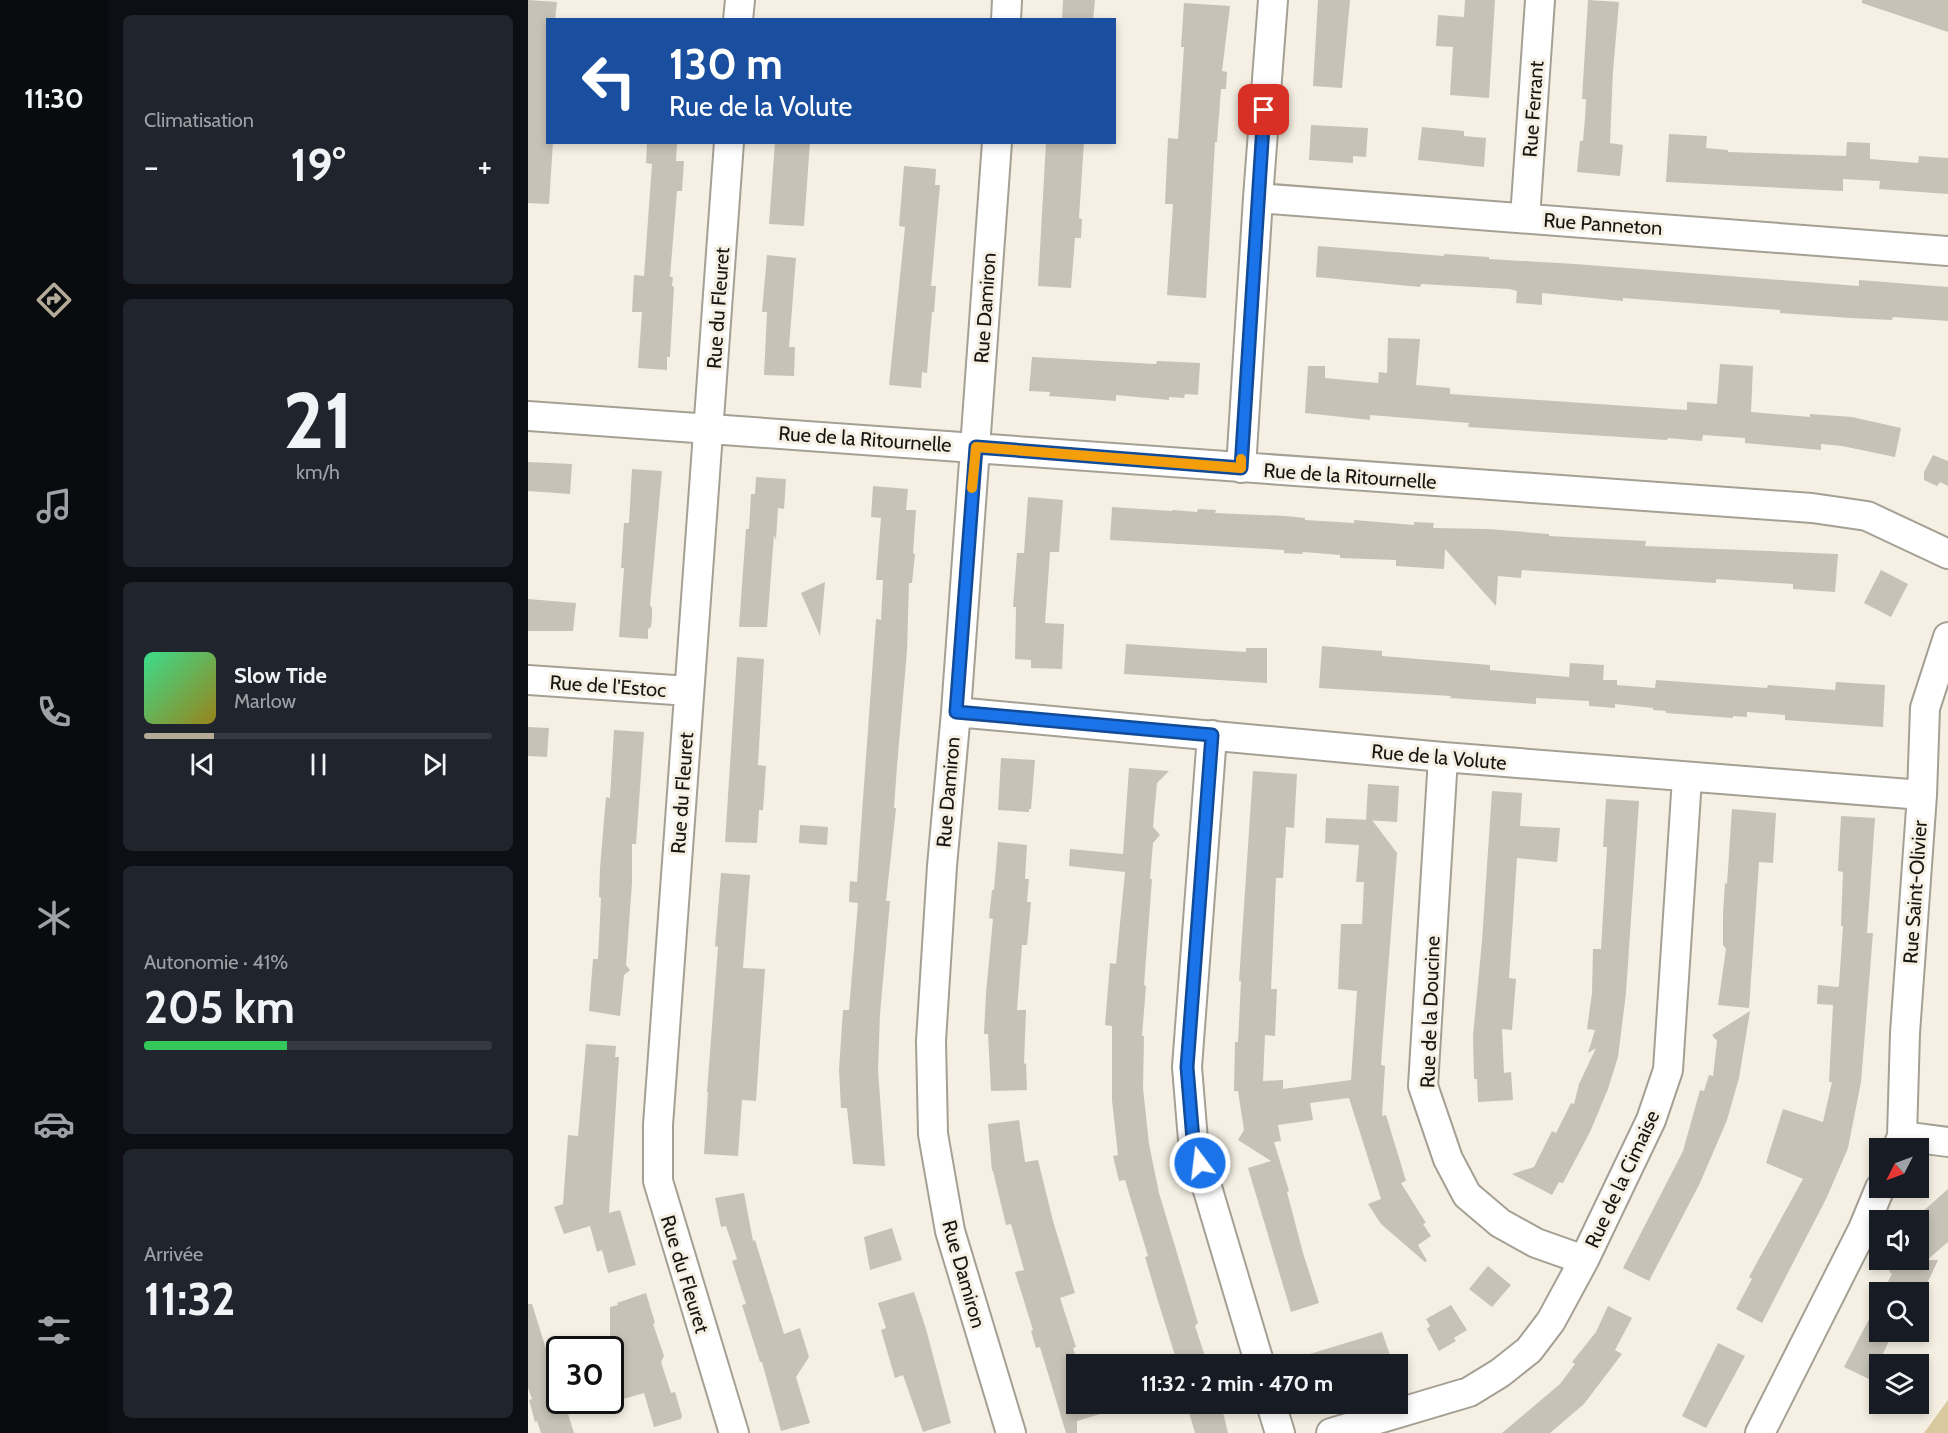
<!DOCTYPE html>
<html lang="fr">
<head>
<meta charset="utf-8">
<style>
	:root { --surface:#171b24; --page:#20242c; --text:#f1f3f6; --muted:#9ea1a6; --line:#363941; --accent:#b3ab97 }
	body { margin:0; font-family:Cabin,sans-serif; background:var(--page); color:var(--text); height:100vh; display:flex; flex-direction:column; font-size:22px; white-space:nowrap }
	* { box-sizing:border-box; margin:0 }
	p { font-size:20px; color:var(--muted) }
	.icon { flex:none; width:33px; height:33px; fill:none; stroke:currentColor; stroke-width:2; stroke-linecap:round; stroke-linejoin:round }
	.map { position:relative; flex:1; overflow:hidden }
	.details { display:flex; flex-direction:column; gap:15px; padding:15px; background:#0d0f14; width:420px }
	.details>* { flex:none }
	.banner { position:absolute; left:18px; top:18px; width:570px; height:126px; border-radius:0px; box-shadow:0 3px 9px #0003; background:#1a4fa0; color:#fff; overflow:hidden }
	.needle { width:39px; rotate:228deg }
	.buttons { position:absolute; left:1341px; top:1138px; display:grid; gap:12px }
	.buttons a { display:grid; place-items:center; width:60px; height:60px; border-radius:0px; background:var(--surface); box-shadow:0 3px 9px #0003; font-size:30px }
	.speed { position:absolute; left:18px; top:1336px; display:flex; gap:12px; font-size:30px; font-weight:700; text-align:center }
	.speed>* { display:grid; place-content:center; width:78px; height:78px; border-radius:50%; background:var(--surface); box-shadow:0 3px 9px #0003; line-height:1 }
	.speed .limit { border:3px solid #111; border-radius:9px; background:#fff; color:#111 }
	.pin { position:absolute; display:grid; place-items:center; width:51px; height:51px; color:#fff; margin:-26px; border-radius:12px; box-shadow:0 3px 9px #0006 }
	.me { position:absolute; width:66px; margin:-33px; rotate:345deg; stroke-linejoin:round; filter:drop-shadow(0 0 4px #0008) }
	.turn { display:flex; align-items:center; gap:21px; height:126px; padding:0 24px; font-size:27px }
	.turn .icon { width:78px; height:78px; stroke-width:2.5 }
	.turn b { display:block; font-size:42px; line-height:51px }
	.big { font-size:45px; font-weight:700; line-height:1.1 }
	.details .card { flex:1; display:flex; flex-direction:column; justify-content:center; gap:9px; min-width:0; padding:0 21px; border-radius:9px; background:var(--page) }
	.details .dial { align-items:center; gap:0 }
	.dial b { font-size:78px; line-height:1 }
	.song { display:flex; align-items:center; gap:18px }
	.cover { width:72px; height:72px; border-radius:9px; background:linear-gradient(135deg,hsl(150 70% 55%),hsl(50 70% 35%)) }
	.played { height:6px; border-radius:3px; background:linear-gradient(90deg,var(--accent) 20%,var(--line) 20%) }
	.keys { display:flex; justify-content:space-around; direction:ltr }
	.heat { display:flex; justify-content:space-between; align-items:center; font-size:33px; direction:ltr }
	.charge { height:9px; border-radius:4px; background:linear-gradient(90deg,#34c759 41%,var(--line) 0) }
	.trip { position:absolute; left:538px; top:1354px; width:342px; height:60px; border-radius:0px; background:var(--surface); box-shadow:0 3px 9px #0003; font-weight:700; line-height:60px; text-align:center }
	main { display:flex; flex:1; min-height:0 }
	.tab-bar { display:flex; flex-direction:column; width:108px; justify-content:space-around; align-items:center; background:#090b0e; color:var(--muted) }
	.tab-bar .icon { width:42px; height:42px }
	.tab-bar .on { color:var(--accent) }
	.tab-bar b { font-size:27px; color:var(--text) }
	.map>svg:first-child { display:block }
	.green { fill:#dac89e }
	.building { fill:#c7c2b6 }
	.lines { fill:none; stroke-linecap:round; stroke-linejoin:round }
	.minor-casing { stroke:#a5a094; stroke-width:32 }
	.minor { stroke:#fff; stroke-width:28 }
	.route-casing { stroke:#114b97; stroke-width:15 }
	.route { stroke:#1a73e8; stroke-width:10 }
	.slow { stroke:#f59e0b; stroke-width:10 }
	.labels { text-anchor:middle; stroke-width:6; stroke-linejoin:round; paint-order:stroke }
	.street-label { font-size:20px; fill:#181612; stroke:#f5f0e3 }
</style>
</head>
<body>
<main>
<nav class="tab-bar">
<b>11:30</b>
<svg class="icon on" aria-label="directions" viewBox="0 0 24 24"><path d="M12 3l9 9-9 9-9-9zM9 14v-3h6M13 9l2 2-2 2"/></svg>
<svg class="icon" aria-label="music" viewBox="0 0 24 24"><path d="M9 18V5l10-2v13"/><circle cx="6" cy="18" r="3"/><circle cx="16" cy="16" r="3"/></svg>
<svg class="icon" aria-label="phone" viewBox="0 0 24 24"><path d="M5 4h4l2 5-3 2q2 4 5 5l2-3 5 2v4C11 20 4 13 5 4z"/></svg>
<svg class="icon" aria-label="climate" viewBox="0 0 24 24"><path d="M12 3v18M4 7l16 10M4 17L20 7"/></svg>
<svg class="icon" aria-label="car" viewBox="0 0 24 24"><path d="M5 17H2v-5l4-1 3-4h7l3 4 3 1v5h-3M9 17h6M6 11h13"/><circle cx="7" cy="17" r="2"/><circle cx="17" cy="17" r="2"/></svg>
<svg class="icon" aria-label="filters" viewBox="0 0 24 24"><path d="M4 7h16M4 17h16"/><circle cx="9" cy="7" r="2"/><circle cx="15" cy="17" r="2"/></svg>
</nav>
<section class="details">
<div class="card"><p>Climatisation</p>
<div class="heat"><a>−</a><b class="big">19°</b><a>+</a></div>
</div>
<div class="card dial"><b>21</b><p>km/h</p></div>
<div class="card">
<div class="song"><i class="cover"></i><div><b>Slow Tide</b><p>Marlow</p></div></div>
<div class="played"></div>
<div class="keys"><svg class="icon" aria-label="previous" viewBox="0 0 24 24"><path d="M18 5L8 12l10 7zM5 5v14"/></svg><svg class="icon" aria-label="pause" viewBox="0 0 24 24"><path d="M8 5v14M16 5v14"/></svg><svg class="icon" aria-label="next" viewBox="0 0 24 24"><path d="M6 5l10 7-10 7zM19 5v14"/></svg></div>
</div>
<div class="card"><p>Autonomie · 41%</p><b class="big">205 km</b><div class="charge"></div></div>
<div class="card"><p>Arrivée</p><b class="big">11:32</b></div>
</section>
<div class="map">
<svg width="1420" height="1433" viewBox="0 0 1420 1433">
	<rect width="100%" height="100%" fill="#f5f0e3"/>
	<path class="green" d="M1420,1400V1433H1396Z"/>
	<path class="building" d="M0,0L29,2L27,20H20V142H25L21,204L0,203Z
		M535,0H567L565,20H534Z
		M790,0H822L814,88L785,86Z
		M937,0H967L961,98L922,95L925,47L908,46L910,15L936,17Z
		M1060,0L1091,2L1085,71L1082,143L1095,145L1092,176L1049,172L1052,141H1055L1057,118L1058,99H1054Z
		M1334,0H1420V32L1334,3Z
		M656,3L702,6L694,71L699,72L698,89H693L689,142H687L678,298L639,295L645,204H637L640,138L650,139L656,47H653Z
		M783,125L840,128L838,157L825,156V163L781,160Z
		M894,127L936,131V136L958,138L956,167L890,160Z
		M1141,134L1179,136L1178,148L1200,150V152L1318,156L1319,142L1342,143V159L1390,163L1391,156L1420,158V194L1351,189L1352,181L1315,179V191L1138,182Z
		M119,142L149,144L148,161H156L154,191H149L142,277H145L144,286L146,287L142,357H139V370L110,368L114,312H104L106,275L116,276L124,164L118,163Z
		M247,142H282L276,226L241,224Z
		M518,142H556L551,218L554,219L553,238H547L543,288L510,286Z
		M376,166L408,169L407,185H412L403,286H408L406,312H404L399,373L394,372L393,388L361,385L377,227L371,226Z
		M790,246L916,256V254L961,257V259L1047,264L1331,286V280L1420,287V321L1365,317L1364,320L1322,318L1252,313V310L1095,298V301L1014,293V305L988,303L989,291L981,289L893,284L892,287L788,277Z
		M239,255L268,258L261,347H267L266,376L236,375L239,312H234Z
		M860,338L892,339L888,385L922,388V394L1159,410V402L1189,404L1192,364L1225,366L1223,412L1282,417V414L1324,417L1373,428L1367,457L1314,446L1293,444V450L1217,443V438L1175,435L1174,441L1140,438L1139,440L940,427L941,423L842,415V420L777,413L780,366H797V378L850,383L851,372L859,373Z
		M504,357L628,364L629,361L672,363L670,395L657,394L656,398L641,397V400L588,395V401L521,396L522,392L501,391Z
		M1405,455L1420,461V486L1412,482L1409,486L1396,480V472Z
		M0,462L44,464L42,494L0,491Z
		M104,469L134,471L122,605L124,608V618L123,627L120,629V639L91,637L96,568H93L96,523H101Z
		M228,477L258,479L256,509L250,508L248,540L246,535L239,627H211L218,529H221L223,494H227Z
		M345,486L380,489L378,510H388L385,553L387,554L384,583H381L379,651L369,766L366,808H368L358,901H362L352,1014L350,1070L357,1166L325,1164L319,1108H313L311,1070L315,1010H321L330,903L321,902L322,881L329,882L348,619L353,620L355,580H348L353,518L343,517Z
		M500,497L535,500L531,552H522L517,623L536,624L534,669L503,668V660L487,659L488,607H485L489,553H496Z
		M584,507L644,511L645,510L669,512L670,509L688,510L687,513L758,516L777,518V520L826,523V520L886,525V522L906,523L905,528L960,529L1021,534V536L1118,541L1117,546L1310,554L1307,592L1265,589V584L1188,579V583L994,570L993,578L970,576L968,606L917,549L916,569L868,566V560L812,558V555L775,552L774,554L756,553V550L582,540Z
		M1353,570L1380,584L1363,617L1336,603Z
		M297,582L292,636L273,593Z
		M0,599L48,603L45,631H0Z
		M598,644L718,652V648H739V683L596,674Z
		M794,646L854,651V656L962,665V670L1041,677L1042,663L1076,665L1075,680H1089V685L1127,688L1128,680L1239,688L1240,685L1307,690L1308,682L1357,685L1355,727L1257,720V715L1219,712V717L1205,716V718L1138,713V711L1125,710V708L1087,704V708L1061,706V701L1008,698V704L922,698L923,696L791,688Z
		M209,657L236,659L230,765L238,766L235,810H231L229,843L197,842Z
		M0,727L21,728L19,757L0,756Z
		M86,730L116,732L108,844H104V883L98,965L102,970L96,975L92,1016L61,1011L65,959H70L73,898L71,897L72,868L78,797L82,798Z
		M473,758L507,760L503,809H501V812L470,810Z
		M601,768L641,771L629,783L625,827L632,835L625,843L622,879H624L616,985L618,986L614,1036H616L615,1088L621,1144L631,1193L670,1323L667,1326L680,1365H650L630,1301L617,1257L620,1256L597,1180L591,1181L585,1156L590,1155L584,1100V1026L577,1025L582,963L588,964L597,872L541,866L542,849L595,854Z
		M725,771L769,774L766,828L758,827L755,878H748L743,989H749L747,1036L737,1035L735,1081L755,1080V1089L823,1080L829,991L810,989L813,924H834L836,882H828L831,845L797,843L798,818L844,820L869,853L854,1049L853,1065L857,1066L854,1116L858,1115L878,1181L873,1183L898,1223L895,1224L903,1236L890,1245L899,1261L897,1262L853,1224L840,1204L853,1199L821,1098L782,1103L785,1120L750,1125L753,1141L746,1142L761,1191L759,1192L775,1253L791,1303L763,1312L720,1168L743,1161L710,1140L716,1130L710,1091H706L707,1042H710L713,981H711Z
		M840,784L871,786L869,822L838,820Z
		M964,791L994,793L992,826L1032,828L1029,862L989,858L981,978L988,979L984,1030L974,1029L976,1073L983,1072L985,1100L950,1102L949,1079H946L945,1036L954,941Z
		M1078,799L1111,801L1098,993L1090,1057L1080,1089L1062,1132L1035,1183L1031,1182L1024,1195L984,1174L1006,1167L1024,1131L1028,1133L1043,1103L1046,1104L1051,1084L1068,1048L1060,1053L1067,1030L1059,1029L1064,993L1065,949H1073L1079,847H1075Z
		M1204,809L1248,813L1245,863L1231,862L1221,1008L1190,1005L1198,949L1195,945V914L1197,883L1199,884Z
		M1313,816L1347,818L1339,933H1345L1333,1082L1320,1148L1299,1197L1234,1323L1208,1309L1224,1279L1221,1277L1275,1179L1238,1163L1255,1109L1295,1122L1304,1082H1301L1305,1005L1289,1004L1290,985L1310,987L1311,985L1315,926H1313L1315,872L1310,871Z
		M272,825L300,827L299,845L271,843Z
		M470,842L499,845L497,879H501L499,902H503L499,945H494L489,1010H498L496,1064L498,1063L499,1090L463,1091L460,1034H456L458,993L465,919L461,918L464,890H466Z
		M193,873L222,875L215,968L237,969L228,1101L214,1100L210,1156L176,1154L180,1092H179L190,947L187,946Z
		M1222,1011L1211,1078L1199,1120L1172,1183L1121,1281L1095,1268L1155,1151L1172,1090L1176,1091L1181,1075L1185,1076L1189,1041L1184,1035Z
		M58,1044L88,1046L87,1057H91L81,1213L92,1210L108,1265L80,1273L74,1250L69,1252L62,1226L36,1234L26,1207L35,1204L40,1135L50,1136Z
		M491,1120L497,1162L510,1160L525,1221L547,1293L532,1298L548,1347L545,1348L549,1360V1404H589V1409L549,1421V1433H538L512,1347L508,1348L503,1331L505,1330L487,1272L496,1270L483,1224L478,1225L465,1171H464L460,1124Z
		M1420,1189V1242L1399,1260H1410L1396,1290L1389,1286L1386,1293H1354L1364,1274L1361,1272L1367,1260H1390V1223L1396,1216L1393,1213Z
		M216,1193L225,1241L227,1240L256,1334L272,1328L281,1357L268,1377L282,1423L253,1431L234,1362H232L214,1305L218,1304L204,1261L209,1259L198,1226L193,1227L187,1198Z
		M364,1228L374,1260L342,1270L336,1237Z
		M960,1266L983,1285L964,1307L941,1289Z
		M386,1292L398,1329L423,1423L395,1432L375,1375L367,1378L353,1330L358,1328L350,1303Z
		M118,1293L127,1323L125,1324L136,1356L133,1362L143,1393L147,1392L154,1416L153,1419L126,1427L116,1393L82,1403V1307L90,1305L89,1303Z
		M1352,1298V1332H1365L1343,1380L1316,1367Z
		M0,1304H4L28,1381L32,1380V1401H36L46,1433H13L9,1421L7,1422L1,1400L4,1399L0,1388Z
		M923,1305L939,1330L926,1338L928,1341L911,1351L899,1329L902,1326L898,1319Z
		M1080,1306L1104,1318L1087,1350L1094,1354L1056,1404L1022,1433H974L1032,1384L1047,1364L1044,1362L1068,1332Z
		M854,1332L862,1355L853,1358L855,1365H762V1360Z
		M1190,1343L1217,1356L1178,1428L1154,1416Z
		M676,1404H693L700,1433H667L660,1409Z"/>
	<g class="lines">
		<g class="minor-casing">
			<path id="minor" d="M210,20L212,0
				M478,20L479,0
				M201,142L130,1125V1181L206,1433
				M469,142L428,712L414,866L403,1041L405,1134L422,1231L483,1433
				M730,198L1420,251
				M997,218L1012,0
				M0,416L1284,508L1339,516L1420,554
				M713,468L730,198L745,0
				M0,680L161,691
				M428,712L915,757L1394,795
				M684,735L659,1067L665,1140L732,1365
				M915,757L895,1086L920,1159L939,1195L972,1223L1008,1243L1056,1260
				M1374,1136L1420,1142
				M1369,1149L1374,1136L1377,1033L1394,795L1397,708L1420,637
				M743,1404L752,1433
				M803,1433L941,1392L972,1373L1001,1350L1023,1321L1056,1260L1123,1120L1140,1070L1159,778
				M1232,1433L1335,1229L1352,1188"/>
		</g>
		<use href="#minor" class="minor"/>
	</g>
	<g class="lines">
		<g class="route-casing">
			<path id="route" d="M672,1163L665,1140L659,1067L684,735L428,712L448,447L713,468L736,110"/>
		</g>
		<use href="#route" class="route"/>
		<path class="slow" d="M444,488L448,447L713,468V459"/>
	</g>
	<g class="labels">
		<g class="street-label">
			<text transform="translate(1005 109) rotate(-86)" y="7">Rue Ferrant</text>
			<text transform="translate(1075 224) rotate(4)" y="7">Rue Panneton</text>
			<text transform="translate(190 308) rotate(-86)" y="7">Rue du Fleuret</text>
			<text transform="translate(457 308) rotate(-86)" y="7">Rue Damiron</text>
			<text transform="translate(337 439) rotate(4)" y="7">Rue de la Ritournelle</text>
			<text transform="translate(822 476) rotate(4)" y="7">Rue de la Ritournelle</text>
			<text transform="translate(80 686) rotate(4)" y="7">Rue de l'Estoc</text>
			<text transform="translate(911 757) rotate(5)" y="7">Rue de la Volute</text>
			<text transform="translate(420 792) rotate(-85)" y="7">Rue Damiron</text>
			<text transform="translate(154 793) rotate(-86)" y="7">Rue du Fleuret</text>
			<text transform="translate(1387 892) rotate(-86)" y="7">Rue Saint-Olivier</text>
			<text transform="translate(902 1012) rotate(-88)" y="7">Rue de la Doucine</text>
			<text transform="translate(1094 1179) rotate(-65)" y="7">Rue de la Cimaise</text>
			<text transform="translate(157 1274) rotate(73)" y="7">Rue du Fleuret</text>
			<text transform="translate(436 1274) rotate(74)" y="7">Rue Damiron</text>
		</g>
	</g>
</svg>
<div class="buttons">
<a><svg class="needle" viewBox="-14 -14 28 28"><path d="M0-13l5 13h-10z" fill="#e53935"/><path d="M0 13l5-13h-10z" fill="#9ea1a6"/></svg></a>
<a><svg class="icon" aria-label="sound" viewBox="0 0 24 24"><path d="M4 9h4l5-4v14l-5-4H4zM17 9q2 3 0 6"/></svg></a>
<a><svg class="icon" aria-label="search" viewBox="0 0 24 24"><circle cx="10" cy="10" r="6"/><path d="M15 15l6 6"/></svg></a>
<a><svg class="icon" aria-label="layers" viewBox="0 0 24 24"><path d="M12 4l9 5-9 5-9-5zM3 14l9 5 9-5"/></svg></a>
</div>
<div class="speed"><div class="limit">30</div></div>
<div class="pin" style="left:736px;top:110px;background:#d93025"><svg class="icon" aria-label="arrive" viewBox="0 0 24 24"><path d="M6 21V4h12l-3 4 3 4H6"/></svg></div>
<svg class="me" style="left:672px;top:1163px" viewBox="-20 -20 40 40"><circle r="17" fill="#1a73e8" stroke="#fff" stroke-width="3"/><path d="M0-11L8 9 0 5-8 9z" fill="#fff"/></svg>
<div class="trip">11:32 · 2 min · 470 m</div>
<div class="banner">
<div class="turn"><svg class="icon" aria-label="left" viewBox="0 0 24 24"><path d="M17 20v-9H6M10 6l-5 5 5 5"/></svg><div><b>130 m</b>Rue de la Volute</div></div>
</div>
</div>
</main>
</body>
</html>
